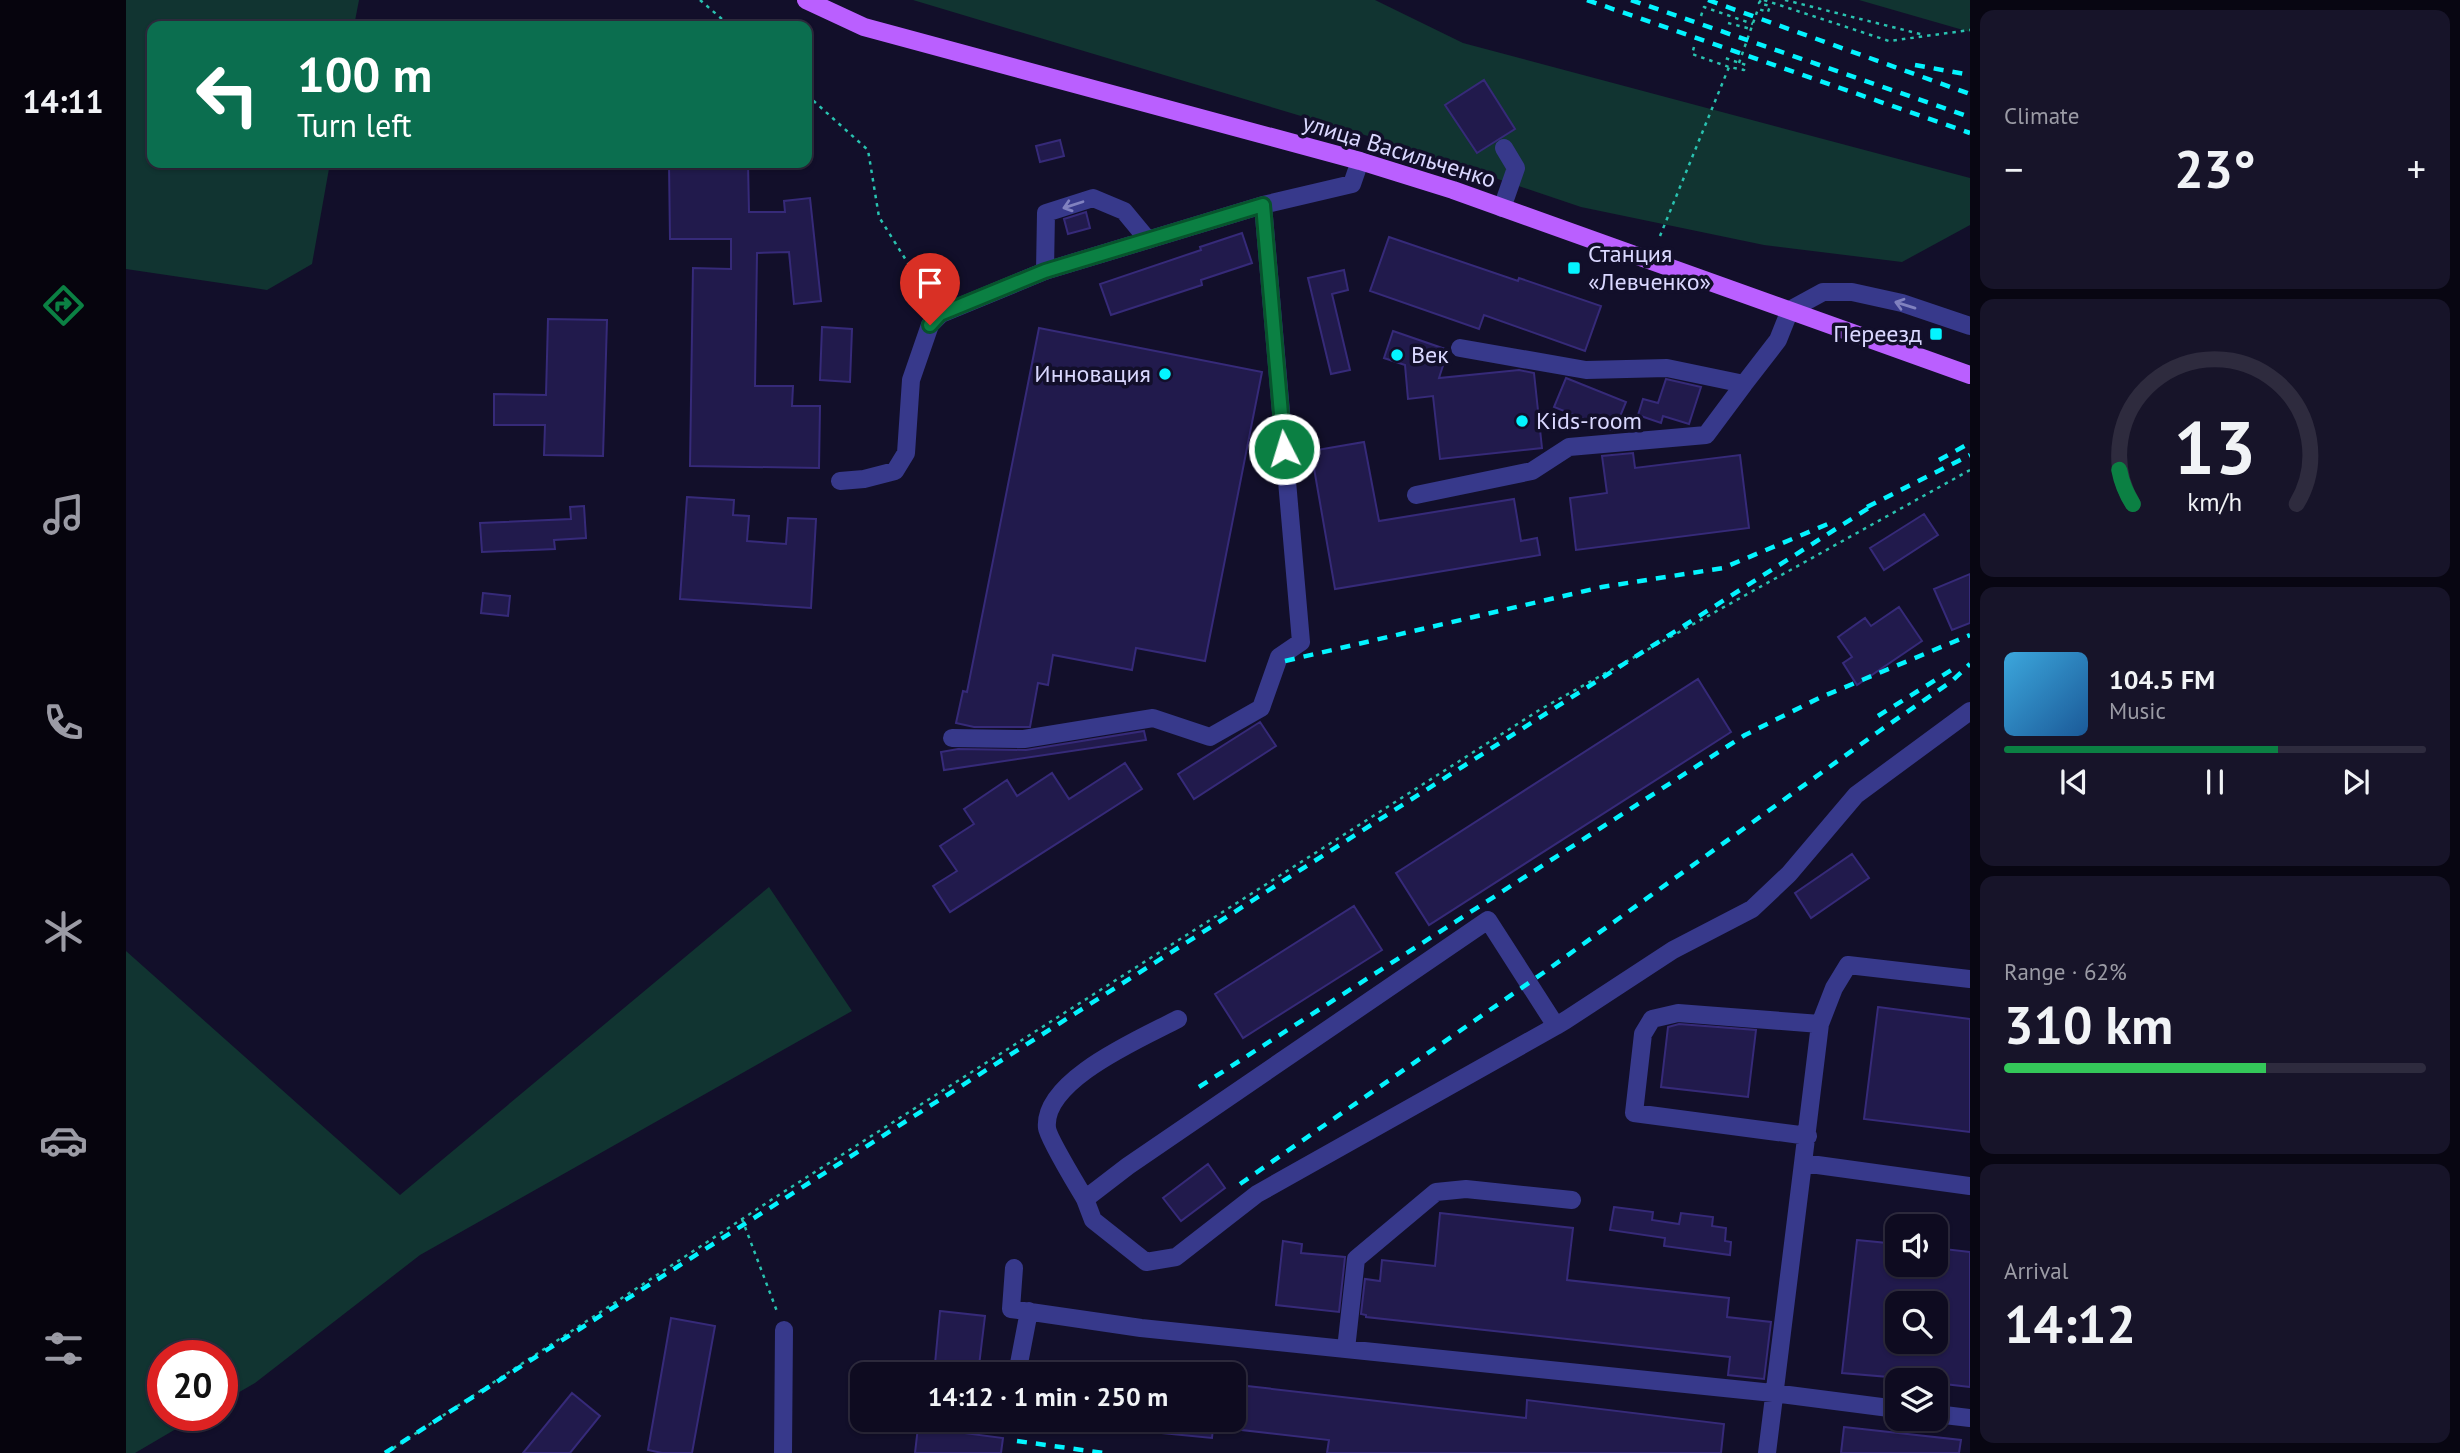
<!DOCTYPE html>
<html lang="en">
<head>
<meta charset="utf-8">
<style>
	:root { --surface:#0e0b20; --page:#171429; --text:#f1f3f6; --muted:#9b9ba5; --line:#2e2b3e; --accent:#0b8043 }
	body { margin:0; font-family:"PT Sans",sans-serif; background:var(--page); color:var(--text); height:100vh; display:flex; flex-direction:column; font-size:26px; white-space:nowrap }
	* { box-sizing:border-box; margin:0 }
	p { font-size:23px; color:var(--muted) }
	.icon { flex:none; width:38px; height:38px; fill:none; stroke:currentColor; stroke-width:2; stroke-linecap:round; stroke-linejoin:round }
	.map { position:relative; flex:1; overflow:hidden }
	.side { display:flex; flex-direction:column; gap:10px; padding:10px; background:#080612; width:490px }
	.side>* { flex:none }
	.hud { position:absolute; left:21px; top:21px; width:665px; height:147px; border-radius:14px; box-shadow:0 2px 5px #0004,0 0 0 2px var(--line); background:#0b6e4f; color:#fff; overflow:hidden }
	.fabs { position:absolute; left:1759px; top:1214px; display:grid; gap:14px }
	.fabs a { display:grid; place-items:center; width:63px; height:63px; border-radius:14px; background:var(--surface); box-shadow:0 2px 5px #0004,0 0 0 2px var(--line); font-size:35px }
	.speed { position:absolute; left:21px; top:1340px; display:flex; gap:14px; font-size:35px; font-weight:700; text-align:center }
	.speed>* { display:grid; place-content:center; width:91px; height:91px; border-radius:50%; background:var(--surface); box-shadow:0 2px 5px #0004,0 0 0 2px var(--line); line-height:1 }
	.speed .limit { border:10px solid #d22; background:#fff; color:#111 }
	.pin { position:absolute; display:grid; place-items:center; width:60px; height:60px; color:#fff; margin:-72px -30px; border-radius:50% 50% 50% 0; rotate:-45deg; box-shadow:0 0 7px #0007 }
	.pin .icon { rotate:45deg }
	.me { position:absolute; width:77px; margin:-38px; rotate:355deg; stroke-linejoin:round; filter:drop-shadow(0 0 5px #0008) }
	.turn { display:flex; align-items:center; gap:24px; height:147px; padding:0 35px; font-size:32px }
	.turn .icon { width:91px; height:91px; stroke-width:2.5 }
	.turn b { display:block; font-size:49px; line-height:60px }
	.big { font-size:52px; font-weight:700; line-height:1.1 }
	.side .tile { flex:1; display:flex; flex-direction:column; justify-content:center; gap:10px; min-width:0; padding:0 24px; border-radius:14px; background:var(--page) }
	.side .dial { align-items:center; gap:0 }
	.dial svg { height:182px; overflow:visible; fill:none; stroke:var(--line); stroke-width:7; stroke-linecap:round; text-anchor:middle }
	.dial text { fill:var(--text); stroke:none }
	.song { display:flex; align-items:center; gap:21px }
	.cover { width:84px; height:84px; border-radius:10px; background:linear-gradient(135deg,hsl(200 70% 55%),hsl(210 70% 35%)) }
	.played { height:7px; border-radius:4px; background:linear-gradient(90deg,var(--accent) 65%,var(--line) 65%) }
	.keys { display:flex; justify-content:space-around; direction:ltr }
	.heat { display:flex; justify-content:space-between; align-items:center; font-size:38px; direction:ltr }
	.charge { height:10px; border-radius:5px; background:linear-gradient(90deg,#34c759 62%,var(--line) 0) }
	.trip { position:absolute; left:724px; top:1362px; width:396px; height:70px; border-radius:14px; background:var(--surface); box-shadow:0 2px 5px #0004,0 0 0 2px var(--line); font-weight:700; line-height:70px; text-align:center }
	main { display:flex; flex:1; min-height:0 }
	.tabs { display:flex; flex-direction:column; width:126px; justify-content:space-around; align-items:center; background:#06040d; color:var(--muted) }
	.tabs .icon { width:49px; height:49px }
	.tabs .current { color:var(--accent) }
	.tabs b { font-size:32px; color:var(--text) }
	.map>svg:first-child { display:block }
	.green { fill:#113431 }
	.building { fill:#211a4c; stroke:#362a79; stroke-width:2; fill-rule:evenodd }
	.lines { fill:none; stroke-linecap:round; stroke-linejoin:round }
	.path { stroke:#29c2b0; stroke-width:2.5; stroke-dasharray:3.5 5; stroke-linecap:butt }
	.minor { stroke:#37398b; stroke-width:18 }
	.major { stroke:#ba5fff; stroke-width:18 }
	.rail { stroke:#04f4ff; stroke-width:4.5; stroke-dasharray:10 9; stroke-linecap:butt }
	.oneway { stroke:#8081bf }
	.route-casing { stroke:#07532c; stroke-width:18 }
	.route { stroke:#0b8043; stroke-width:12 }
	.poi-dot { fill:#04f4ff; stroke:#120f2a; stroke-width:2.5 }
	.labels { text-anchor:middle; stroke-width:7; stroke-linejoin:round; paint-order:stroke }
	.street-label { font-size:24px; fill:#dad8ff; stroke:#120f2a }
	.poi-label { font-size:24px; fill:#dad8ff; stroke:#120f2a; text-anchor:start }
</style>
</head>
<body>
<main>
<nav class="tabs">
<b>14:11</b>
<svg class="icon current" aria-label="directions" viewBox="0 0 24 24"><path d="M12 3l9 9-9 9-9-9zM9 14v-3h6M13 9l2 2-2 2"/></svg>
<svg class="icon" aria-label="music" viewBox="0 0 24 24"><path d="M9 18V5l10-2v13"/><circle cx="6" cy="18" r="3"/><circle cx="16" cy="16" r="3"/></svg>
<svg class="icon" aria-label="phone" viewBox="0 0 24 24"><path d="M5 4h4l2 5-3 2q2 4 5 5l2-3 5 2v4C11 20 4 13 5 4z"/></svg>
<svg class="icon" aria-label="climate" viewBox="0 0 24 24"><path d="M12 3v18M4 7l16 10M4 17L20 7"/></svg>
<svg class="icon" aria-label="car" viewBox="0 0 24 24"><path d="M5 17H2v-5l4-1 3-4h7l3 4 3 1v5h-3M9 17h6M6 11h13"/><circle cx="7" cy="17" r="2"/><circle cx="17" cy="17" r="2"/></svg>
<svg class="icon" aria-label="filters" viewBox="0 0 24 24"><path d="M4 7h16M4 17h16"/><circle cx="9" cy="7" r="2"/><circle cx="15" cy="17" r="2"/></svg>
</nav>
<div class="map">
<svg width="1844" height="1453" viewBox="0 0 1844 1453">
	<rect width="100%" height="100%" fill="#120f2a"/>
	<path class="green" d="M0,0H233L228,26H26V163H204L186,264L141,290L0,269Z
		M787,0H1249L1337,43L1844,178V225L1776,262L1638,245L1455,207L1262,142Z
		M1733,0H1844V32Z
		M643,887L726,1011L294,1255L129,1383L96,1402V1356H37V1416H72L9,1453H0V951L274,1195Z"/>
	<path class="building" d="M1358,80L1389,129L1351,153L1319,105Z
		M934,140L938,156L914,162L910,146Z
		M543,163H622L623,212H659L658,201L684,198L695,301L668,304L663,252L631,253L629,386H667L666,406H694L693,468L564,466L567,268L605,269V239H544Z
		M960,212L964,228L942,234L938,219Z
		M1116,233L1126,263L1075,280L1076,285L985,315L974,284L1075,250L1074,247Z
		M1263,237L1392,281L1393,278L1475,306L1459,351L1358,315L1353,329L1244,291Z
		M1218,270L1222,290L1206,294L1224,370L1205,374L1182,278Z
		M422,319L481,320L477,456L418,455L419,425H368V394L420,395Z
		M696,327L726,329L724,382L694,380Z
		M913,328L1136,372L1079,661L1010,648L1006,670L927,655L922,685L912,683L904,727H848L830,723L837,691L841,692Z
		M1267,331L1322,350L1313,378L1393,370L1408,373L1416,448L1314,459L1307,396L1282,399L1279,365L1258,358Z
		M1440,378L1500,402L1488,431L1428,407Z
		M1540,379L1575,387L1563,424L1537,416L1535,423L1512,415L1517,399L1532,403Z
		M1238,442L1253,521L1388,499L1395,541L1411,538L1414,555L1209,589L1185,451Z
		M1507,453L1509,468L1614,455L1623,528L1450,550L1444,498L1481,493L1476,456Z
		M561,497L608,500L607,515L623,516L621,541L660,544L662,518L690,519L685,608L554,599Z
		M458,506L460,538L428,540L429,549L356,552L354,523L445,519L444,507Z
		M1798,514L1812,535L1758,570L1744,548Z
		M1844,574V623L1826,630L1808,589Z
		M357,593L384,596L382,616L355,613Z
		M1773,607L1796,641L1731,685L1717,663L1726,657L1712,637L1739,618L1745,626Z
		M1572,679L1605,732L1303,925L1270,873Z
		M1134,722L1150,746L1068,799L1052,774Z
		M1018,731L1020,740L818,770L815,752L832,749L900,750Z
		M999,763L1016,789L824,912L807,886L831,871L814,846L848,824L838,809L881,780L891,796L926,773L943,799Z
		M1726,854L1743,878L1685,918L1669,893Z
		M1228,906L1256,950L1117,1038L1089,994Z
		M1752,1007L1844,1019V1132L1738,1119Z
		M1553,1024L1630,1030L1622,1097L1535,1087L1542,1027Z
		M1082,1164L1099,1188L1055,1221L1037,1198Z
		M1488,1207L1527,1212L1526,1220L1553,1224L1555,1213L1587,1217L1586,1226L1600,1228L1599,1241L1605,1242L1604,1255L1538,1246L1539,1238L1484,1230Z
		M1314,1213L1447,1228L1441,1280L1603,1298L1601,1317L1645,1322L1638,1379L1602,1375L1604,1357L1240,1317V1315L1235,1314L1239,1279L1254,1281L1256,1260L1309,1266Z
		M1731,1240L1771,1244V1265H1810V1248L1844,1252V1387L1810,1383V1381L1716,1373ZM1771,1304H1810V1342H1771Z
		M1157,1241L1176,1244L1175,1253L1219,1257L1213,1312L1150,1305Z
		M814,1311L859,1316L852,1374H808Z
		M545,1318L589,1326L566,1453H536L522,1450Z
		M1121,1386L1400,1418L1401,1400L1598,1424L1595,1453H1201L1203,1440L1116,1430Z
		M446,1393L474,1416L444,1453H397Z
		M1027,1419H1088L1086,1438L1026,1432Z
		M792,1427L877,1438L875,1453H789Z
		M1718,1427L1835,1440L1833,1453H1715Z"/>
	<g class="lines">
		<path class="path" d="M574,0L604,26
			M1638,0L1763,41L1844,30
			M1659,0L1798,35
			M1575,16L1578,7L1627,24
			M1602,23L1625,29
			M1568,47L1566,54L1603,67
			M1613,63L1632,9L1642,12L1644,6L1633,3L1635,0
			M681,95L742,150L753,217L805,300
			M1534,236L1603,67L1618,70L1620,65L1596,57
			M616,1219L652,1314
			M260,1453L645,1200L1415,709L1844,470"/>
		<path class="minor" d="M1376,208L1390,168L1378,148
			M919,271L920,213L967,198L998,211L1022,240
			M1334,348L1460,370L1541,368L1618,384L1652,340L1664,310L1697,292H1726L1776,303L1844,326
			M714,481L738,479L769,471L780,453L785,380L804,325L815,314L919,271L1137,205L1226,184L1234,161
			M1290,495L1406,471L1443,447L1580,435L1618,384
			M826,738L898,739L1027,718L1084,737L1135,708L1153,657L1175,642L1137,205
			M1430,1026L1362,920L1002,1166L959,1199L967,1220L1020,1262L1050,1257L1131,1194L1430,1026L1440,1020L1547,950L1626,909L1663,874L1730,795L1844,711
			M1682,1136L1508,1113L1517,1034L1526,1019L1552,1013L1694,1024
			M1677,1163L1694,1024L1708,988L1722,965L1844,979
			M959,1199C952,1187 922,1138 921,1128C916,1080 1016,1038 1052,1019
			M888,1268L885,1309L1015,1328L1647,1393L1771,1409
			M1220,1349L1230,1259L1310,1192L1340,1189L1446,1200
			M891,1374L903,1311
			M1810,1414L1844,1418
			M657,1453L658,1330
			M1641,1453L1677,1163L1844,1186"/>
		<path class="major" d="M680,0L738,27L1234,161L1327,190L1844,375"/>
		<path class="rail" d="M1461,0L1844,133
			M1505,0L1844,117
			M1582,0L1844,94
			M1789,65L1844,75
			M1813,460L1844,443
			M1741,507L1844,455
			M1159,661L1476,587L1597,568L1709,521
			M1752,716L1827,669
			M1073,1087L1619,735L1693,698L1844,635
			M1114,1184L1417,973L1752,732L1826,681L1844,664
			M891,1441L978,1453
			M259,1453L1749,504"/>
	</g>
	<defs><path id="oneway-shaft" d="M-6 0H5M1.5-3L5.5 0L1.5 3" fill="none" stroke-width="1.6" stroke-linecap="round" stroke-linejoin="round" transform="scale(1.75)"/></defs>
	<g class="oneway">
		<use href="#oneway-shaft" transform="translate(947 205) rotate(162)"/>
		<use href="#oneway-shaft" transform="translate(1779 305) rotate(-163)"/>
	</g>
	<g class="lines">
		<g class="route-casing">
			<path id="route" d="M804,325L814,314L919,271L1137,205L1158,449"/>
		</g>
		<use href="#route" class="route"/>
	</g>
	<g class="poi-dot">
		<rect x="1441" y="261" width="14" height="14" rx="3.5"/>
		<rect x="1803" y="327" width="14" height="14" rx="3.5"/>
		<circle cx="1271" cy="355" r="7"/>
		<circle cx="1039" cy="374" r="7"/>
		<circle cx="1396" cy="421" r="7"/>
	</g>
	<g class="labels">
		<g class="street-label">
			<text transform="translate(1273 151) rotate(17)" y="8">улица Васильченко</text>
		</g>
		<g class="poi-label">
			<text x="1462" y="262">Станция<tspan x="1462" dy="28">«Левченко»</tspan></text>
			<text x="1796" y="342" text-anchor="end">Переезд</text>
			<text x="1285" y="363">Век</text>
			<text x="1025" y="382" text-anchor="end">Инновация</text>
			<text x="1410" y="429">Kids-room</text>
		</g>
	</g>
</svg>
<div class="fabs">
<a><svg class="icon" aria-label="sound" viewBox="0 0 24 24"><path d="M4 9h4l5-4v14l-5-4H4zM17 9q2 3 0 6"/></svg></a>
<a><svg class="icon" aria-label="search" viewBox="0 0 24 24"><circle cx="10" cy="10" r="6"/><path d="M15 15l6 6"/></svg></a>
<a><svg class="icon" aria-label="layers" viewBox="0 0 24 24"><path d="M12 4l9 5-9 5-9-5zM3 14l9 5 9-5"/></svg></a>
</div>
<div class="speed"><div class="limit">20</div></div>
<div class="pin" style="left:804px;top:325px;background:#d93025"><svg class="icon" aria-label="arrive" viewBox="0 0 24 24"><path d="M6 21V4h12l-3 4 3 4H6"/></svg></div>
<svg class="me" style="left:1158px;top:449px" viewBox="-20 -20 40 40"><circle r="17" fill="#0b8043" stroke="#fff" stroke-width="3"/><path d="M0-11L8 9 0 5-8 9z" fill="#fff"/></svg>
<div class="trip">14:12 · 1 min · 250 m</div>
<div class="hud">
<div class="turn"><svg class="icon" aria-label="left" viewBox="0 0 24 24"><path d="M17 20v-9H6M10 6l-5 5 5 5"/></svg><div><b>100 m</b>Turn left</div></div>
</div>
</div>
<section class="side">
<div class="tile"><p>Climate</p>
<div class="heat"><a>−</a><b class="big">23°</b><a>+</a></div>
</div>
<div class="tile dial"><svg viewBox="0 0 100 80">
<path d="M14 69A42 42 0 1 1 86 69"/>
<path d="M14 69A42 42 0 0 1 8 54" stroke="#0b8043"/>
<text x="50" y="56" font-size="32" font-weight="700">13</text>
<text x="50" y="72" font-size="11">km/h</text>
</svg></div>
<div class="tile">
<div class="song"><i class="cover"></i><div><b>104.5 FM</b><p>Music</p></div></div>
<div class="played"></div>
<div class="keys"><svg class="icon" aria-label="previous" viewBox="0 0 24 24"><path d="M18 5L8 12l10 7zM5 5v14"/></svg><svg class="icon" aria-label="pause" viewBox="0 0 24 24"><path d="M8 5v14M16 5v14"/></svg><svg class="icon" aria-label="next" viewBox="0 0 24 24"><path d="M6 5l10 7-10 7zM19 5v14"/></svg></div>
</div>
<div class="tile"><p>Range · 62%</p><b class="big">310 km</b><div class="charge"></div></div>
<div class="tile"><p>Arrival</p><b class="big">14:12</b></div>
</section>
</main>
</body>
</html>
